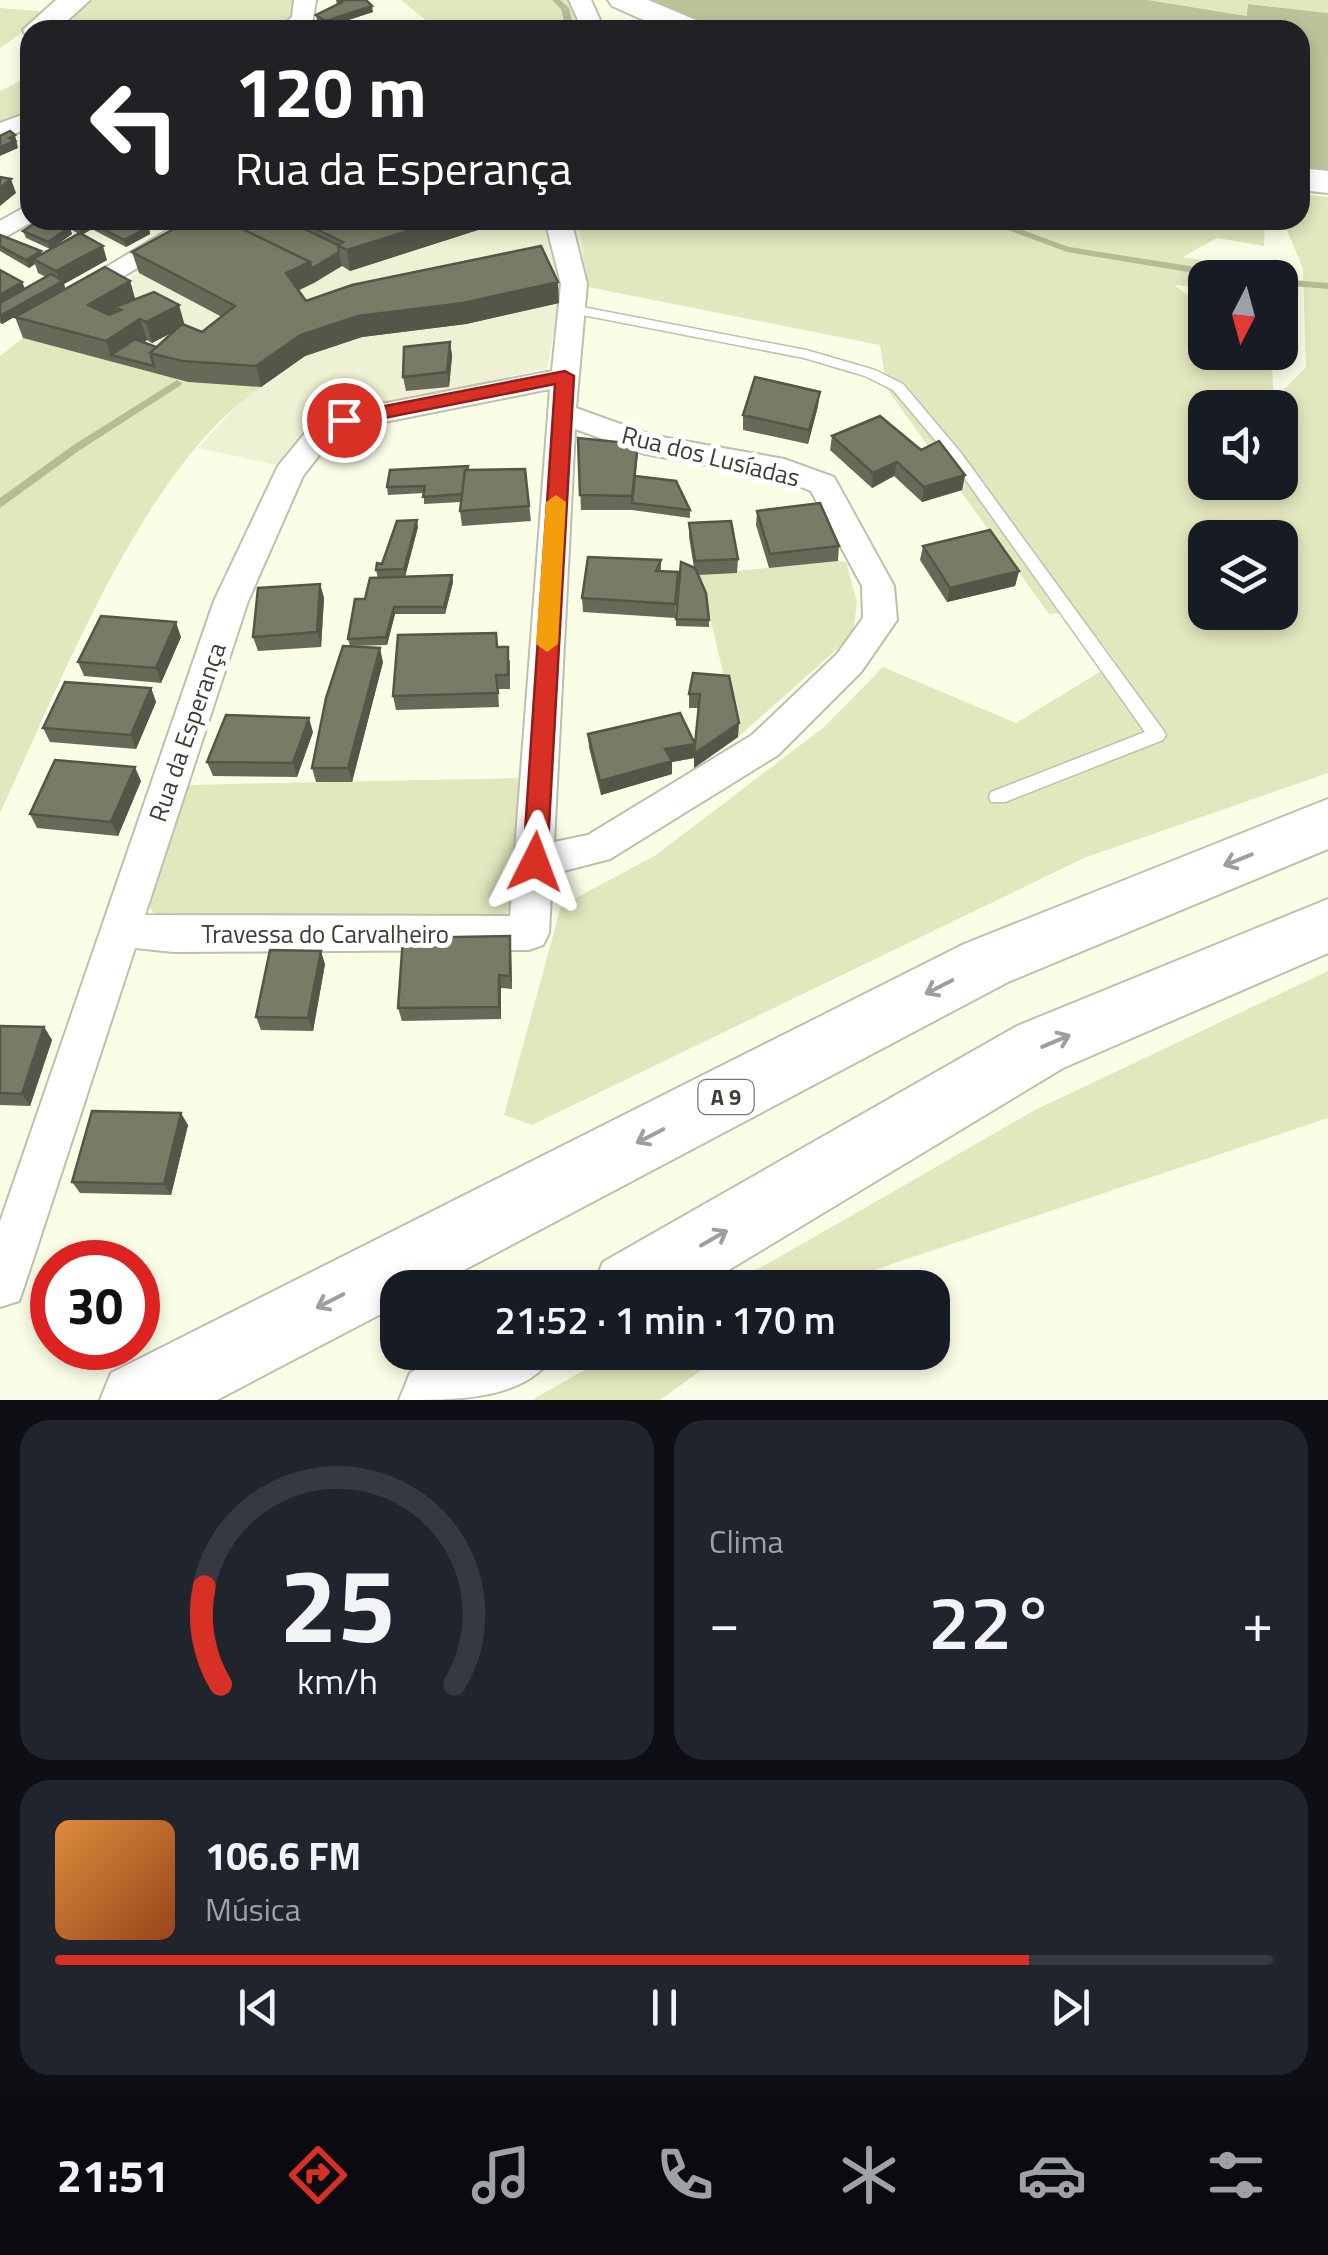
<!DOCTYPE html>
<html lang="pt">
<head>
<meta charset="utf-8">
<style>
	:root { --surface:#171b24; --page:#20242c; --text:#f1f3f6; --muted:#9ea1a6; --line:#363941; --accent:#d93025 }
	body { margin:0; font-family:"Titillium Web",sans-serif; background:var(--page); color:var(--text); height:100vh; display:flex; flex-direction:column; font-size:38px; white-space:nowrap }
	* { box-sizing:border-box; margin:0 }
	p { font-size:32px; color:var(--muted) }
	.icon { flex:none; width:55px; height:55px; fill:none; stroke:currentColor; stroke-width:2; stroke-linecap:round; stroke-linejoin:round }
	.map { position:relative; height:1400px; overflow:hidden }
	.drawer { display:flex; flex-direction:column; gap:20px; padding:20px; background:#0d0f14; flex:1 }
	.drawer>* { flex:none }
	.hud { position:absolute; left:20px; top:20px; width:1290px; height:210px; border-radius:30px; box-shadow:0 5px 15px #0003; background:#202124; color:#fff; overflow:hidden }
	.needle { width:65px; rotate:186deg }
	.fabs { position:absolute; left:1188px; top:260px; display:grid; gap:20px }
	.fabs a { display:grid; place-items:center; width:110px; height:110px; border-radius:20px; background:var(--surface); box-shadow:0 5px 15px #0003; font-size:50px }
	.speed { position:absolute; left:30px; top:1240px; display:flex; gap:20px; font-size:50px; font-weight:700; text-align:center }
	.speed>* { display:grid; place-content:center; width:130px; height:130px; border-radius:50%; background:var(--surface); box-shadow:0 5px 15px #0003; line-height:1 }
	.speed .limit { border:15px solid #d22; background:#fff; color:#111 }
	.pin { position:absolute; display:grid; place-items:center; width:85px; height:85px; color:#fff; margin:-42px; border:5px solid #fff; border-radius:50%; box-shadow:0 2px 10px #0007 }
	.me { position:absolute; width:110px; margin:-55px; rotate:3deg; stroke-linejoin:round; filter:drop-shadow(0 0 8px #0008) }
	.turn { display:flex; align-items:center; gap:35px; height:210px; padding:0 50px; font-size:45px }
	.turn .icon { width:130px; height:130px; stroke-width:2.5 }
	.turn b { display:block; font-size:70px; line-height:85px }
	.big { font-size:75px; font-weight:600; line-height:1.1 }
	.drawer .card { flex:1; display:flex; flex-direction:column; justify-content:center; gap:15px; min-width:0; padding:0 35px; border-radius:30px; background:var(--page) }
	.drawer .dial { align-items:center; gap:0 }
	.dial svg { height:260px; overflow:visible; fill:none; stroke:var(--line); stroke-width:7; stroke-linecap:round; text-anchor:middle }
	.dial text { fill:var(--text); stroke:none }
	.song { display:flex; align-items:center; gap:30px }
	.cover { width:120px; height:120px; border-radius:15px; background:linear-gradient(135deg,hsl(30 70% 55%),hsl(20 70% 35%)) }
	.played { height:10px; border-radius:5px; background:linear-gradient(90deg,var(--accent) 80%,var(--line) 80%) }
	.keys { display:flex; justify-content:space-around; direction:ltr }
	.heat { display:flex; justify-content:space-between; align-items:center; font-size:55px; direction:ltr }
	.drawer .tiles { flex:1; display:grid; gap:20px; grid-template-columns:1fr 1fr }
	.card:last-child { grid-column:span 2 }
	.trip { position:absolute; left:380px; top:1270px; width:570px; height:100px; border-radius:30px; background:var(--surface); box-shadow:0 5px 15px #0003; font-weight:600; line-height:100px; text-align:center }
	.tab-bar { display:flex; height:160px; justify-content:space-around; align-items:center; background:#090b0e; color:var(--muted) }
	.tab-bar .icon { width:70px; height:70px }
	.tab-bar .selected { color:var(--accent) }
	.tab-bar b { font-size:45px; color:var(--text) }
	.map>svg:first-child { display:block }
	.built { fill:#eef1d3 }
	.green { fill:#e2e7be; fill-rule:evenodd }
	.forest { fill:#bec29a }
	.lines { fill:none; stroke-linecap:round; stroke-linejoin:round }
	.stream { fill:#b7bb93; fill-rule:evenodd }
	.service-casing { stroke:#bec0ab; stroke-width:3 }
	.minor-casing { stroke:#bec0ab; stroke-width:4 }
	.secondary-casing { stroke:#bec0ab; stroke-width:4 }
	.motorway-casing { stroke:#bec0ab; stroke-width:4 }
	.service { fill:#fff; fill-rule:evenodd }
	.minor { fill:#fff; fill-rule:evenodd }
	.secondary { fill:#fff; fill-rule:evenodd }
	.motorway { fill:#fff; fill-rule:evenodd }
	.wall { fill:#686a59; fill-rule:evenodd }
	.shaded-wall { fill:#555648 }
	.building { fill:#797b67; stroke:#555648; stroke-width:2.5 }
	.oneway { stroke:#9e9e9a }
	.route { fill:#d93025; stroke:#8d1f18; stroke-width:2.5 }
	.slow { fill:#f59e0b }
	.labels { text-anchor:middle; stroke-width:10; stroke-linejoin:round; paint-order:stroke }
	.shield { fill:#fff; stroke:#767771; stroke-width:2.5 }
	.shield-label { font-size:22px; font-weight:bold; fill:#3c3d34 }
	.street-label { font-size:25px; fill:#3c3d34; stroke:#fff }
</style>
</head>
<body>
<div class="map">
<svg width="1328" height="1400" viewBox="0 0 1328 1400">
	<rect width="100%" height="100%" fill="#fbfee7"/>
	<path class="built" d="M231,220H578L588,287L545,268L559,303L547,368L333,416L281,466L198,448L242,400L260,388L188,382L23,338Z"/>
	<path class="green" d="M93,0H295L292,17L275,30H56Z
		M401,0H569L576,14L575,28L438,30Z
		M1148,0H1328V13L1249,4L1248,16Z
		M0,8L51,12L0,48Z
		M30,76V112L0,124V91Z
		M1300,194L1328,197V773L1084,858L532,1125L504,1115L561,906L656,855L824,727L883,667L1016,723L1116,662L1078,612L1049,614L887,389L880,345L588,287L578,220H1265L1264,246L1217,238L1183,257L1248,269L1249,277L1205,278V288L1174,285L1205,308V352L1271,353L1274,400L1306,367L1303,269L1283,220H1300ZM1205,408H1280V482H1205ZM1205,538H1280V612H1205Z
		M23,338L188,382L261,387C143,466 60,685 0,813V356Z
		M838,561L846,562L857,602L853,635L738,737L706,600L695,575Z
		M521,778L514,903L504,917L155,915L148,905L187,785Z
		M1328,971V1118L823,1287H727L1035,1110Z
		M614,1353V1352L725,1353L660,1400H532Z"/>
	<path class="forest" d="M645,0H1148L1247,16L1248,4L1328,13V172L1300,169V30H717Z"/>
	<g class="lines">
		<path class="stream" d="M552,0H560L569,8L572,21L567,30H559L564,21L561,9Z
			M981,220H995L1069,247L1246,275L1250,278H1225L1067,252Z
			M1280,279L1328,283V289L1280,285Z
			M177,380L182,383L181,385L80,450L0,508V498L72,446Z"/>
		<g class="service-casing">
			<path id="service" d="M572,305L806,350L875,370L903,384L961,453L1163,730L1166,735L1163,740L1005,802H991L989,797L991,792L1145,732L951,459L893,390L865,376L804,358L567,312V306Z"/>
		</g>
		<g class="minor-casing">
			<path id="minor" d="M294,0H316L313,19L302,30H278L292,17Z
				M569,0H591L600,20L594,30H572L578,20Z
				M30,112V128L0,139V123Z
				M30,204V220H35L0,240V221Z
				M185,220H217L84,300H64L61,294Z
				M545,220H571L587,284L576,408L651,435L784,459L834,477L894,586L897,620L861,672L778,755L610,859L552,874L549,933L543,945L529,950L173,952L135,948L25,1284L19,1301L0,1307V1222L214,601L278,466L310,427L335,413L552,371L561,284ZM550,389L510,916L145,915L248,601L303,476L330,441L354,428ZM575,429L645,454L778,478L811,491L862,586L863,618L837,654L752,735L588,835L554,842Z"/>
		</g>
		<g class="secondary-casing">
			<path id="secondary" d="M56,0H90L57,30H30L27,37L23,30Z
				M608,0H648L703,23L707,30H666L612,6Z
				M1300,168L1328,171V193L1300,190Z"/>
		</g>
		<g class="motorway-casing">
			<path id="motorway" d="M1328,799V849L1008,982L430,1288H398V1305L217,1400H100L111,1373L964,944Z
				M1328,899V953L1063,1068L699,1288H592L603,1262L1017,1026Z
				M445,1352H556C528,1400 459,1400 399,1400L410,1373Z"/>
		</g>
		<use href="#service" class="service"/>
		<use href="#minor" class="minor"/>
		<use href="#secondary" class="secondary"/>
		<use href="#motorway" class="motorway"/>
	</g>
	<path class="wall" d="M336,0H366L373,12L327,27L317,22L316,15L337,5Z
		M64,220L149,228L150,234L126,247L92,229L82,235L107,260L64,284L65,288L2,324L0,323V270L22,282L25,289L46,277L38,273L35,264L29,268L0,251V235L42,254L50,249L26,238L23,231L66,226ZM70,229L79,234L52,248L72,234Z
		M190,220H509L350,271L342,266L298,290L306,301L559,303L466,324L362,337L305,356L261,387L188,382L23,338L15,317L130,281L135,299L185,326L202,332L222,317L139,273L132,252ZM173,332L156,347L144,342L147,340L152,343Z
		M450,342L452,356L449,387L406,391L403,377Z
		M818,406L808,444L743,430V415Z
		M832,436L921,450L965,475L962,490L922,502L894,476L872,488L830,450Z
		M578,438L638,444L636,476L690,510V518L632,510H581Z
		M525,469L531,521L462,526L460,511L461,502L424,504V493L388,495L387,487L468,470Z
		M757,511L839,546L838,561L769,568L756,525Z
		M689,523L738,559L737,573L698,575L709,620V627L676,626V619L694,568L689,537Z
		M418,527L405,576L452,575L453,582L445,614H395L387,645L350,646L348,639L365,599L378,578L376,570Z
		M923,546L1019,571L1015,586L947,602L920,560Z
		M661,560V571L678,572L675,618L583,612L582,598Z
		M320,584L324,598L321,647L258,651L253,637Z
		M181,637L161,683L84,676L78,662Z
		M498,647L510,661V689H498L499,707L396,710L393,696Z
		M383,662L352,782H316L312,768Z
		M693,673L738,737L694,768V758L672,762V774L601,795L589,748L588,734L695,744L699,708H689V694Z
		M151,688L156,702L136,749L50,742L43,728Z
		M313,732L297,777L213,776L207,762Z
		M141,781L118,836L37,828L30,814Z
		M511,949L512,989L501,988V1019L402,1021L398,1008Z
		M325,964L313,1031L261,1030L256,1017Z
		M0,1026L44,1027L52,1040L30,1106L0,1105Z
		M188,1125L171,1195L80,1193L72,1182Z"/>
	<path class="shaded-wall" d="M372,6L373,12L327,27L326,21Z
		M15,135L18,148L0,156V147L9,138Z
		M11,179L16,193L0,206V188Z
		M149,220H164L149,228L150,234L126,247L124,240Z
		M443,220H509L350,271L347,250Z
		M90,222L92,229L81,235L79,228Z
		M70,227L72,234L50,250L48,242Z
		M103,246L107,260L64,284L65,288L2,324L0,316L60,282L56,271Z
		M41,251L43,258L33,259L35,264L29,268L26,260Z
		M339,252L342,266L314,283L291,294L286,273L310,262Z
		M130,281L136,302L115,307L117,313L95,326L88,305Z
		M22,282L28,296L0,312V295Z
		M558,282L559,303L466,324L362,337L305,356L261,387L256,366L301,335L358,316Z
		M179,305L185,326L152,343L146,322Z
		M140,319L147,340L120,357L111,355L113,362L106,341Z
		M450,342L452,356L449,387L447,372Z
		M820,392L818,406L808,444L809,430Z
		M897,462L894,476L872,488L873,473Z
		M965,475L962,490L922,502L924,487Z
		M417,520L418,527L405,577L404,569Z
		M1019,571L1015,586L947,602L950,588Z
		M452,575L453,582L445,614L444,607Z
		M320,584L324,598L321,647L317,632Z
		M394,607L395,614L387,645L386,637Z
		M176,622L181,637L161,683L156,668Z
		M380,648L383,662L352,782L348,768Z
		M151,688L156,702L136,749L131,735Z
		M309,718L313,732L297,777L293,763Z
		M739,723L738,737L694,768V758L672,762V774L601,795L600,781L665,749L695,744Z
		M135,767L141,781L118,836L111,822Z
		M510,936L511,949L512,989L510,976Z
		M321,951L325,964L313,1031L308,1018Z
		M499,975L501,988V1019L499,1007Z
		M44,1027L52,1040L30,1106L22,1094Z
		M181,1113L188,1125L171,1195L164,1184Z"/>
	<path class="building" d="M339,0H366L372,6L326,21L316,15L342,2Z
		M10,131L15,135L9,138L15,141L0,147V136Z
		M0,177L11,179L0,188Z
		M40,220H53L70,227L48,242L23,231Z
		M65,220H149L143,223L148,227L124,240L90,222L79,228Z
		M190,220H224L310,262L286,273L306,301L352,285L541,246L558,282L463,303L358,316L301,335L256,366L182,361L150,353L182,324L202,332L235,306L132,252Z
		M235,220H286L338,245L339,252L311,269L310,262L230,223Z
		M298,220H375L379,222L382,220H443L347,250L338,245L343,242Z
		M80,233L103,246L56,271L33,259Z
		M0,235L41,251L26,260L0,246Z
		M105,267L130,281L88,305L109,315L121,310L115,307L154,292L179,305L146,322L140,319L106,341L15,317Z
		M0,270L22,282L0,295Z
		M51,274L63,281L0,316V303Z
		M135,339L156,347L150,353L154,366L111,355Z
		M450,342L447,372L403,377L404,347Z
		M755,377L820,392L809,430L743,415Z
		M880,416L921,450L939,441L965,475L924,487L897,462L873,473L832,436Z
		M578,438L638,444L632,496L580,495Z
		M468,466L467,470H465L462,494L423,497L425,486L387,487L390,470Z
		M525,469L529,506L460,511L465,470Z
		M635,476L676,481L690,510L632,503Z
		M820,503L839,546L770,554L757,511Z
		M417,520L404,569L376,570L377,563L382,564L397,521Z
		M731,521L738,559L695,561L689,523Z
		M990,530L1019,571L950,588L923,546Z
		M588,557L661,560L656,571L678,572L675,604L582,598Z
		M681,562L695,568L706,593L709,620L676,619Z
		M452,575L444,607H394L386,637L348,639L355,599H365L370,578Z
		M320,584L317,632L253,637L258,588Z
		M101,616L176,622L156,668L78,662Z
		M496,633L497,647H508V675H496L498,693L393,696L398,635Z
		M343,646L380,648L348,768H312L326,698Z
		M693,673L729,676L739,723L694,754L695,744L665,749L672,761L600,781L588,734L680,713L695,744L700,694H689Z
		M65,682L151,688L131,735L43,728Z
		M226,715L309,718L293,763L207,762Z
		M55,760L135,767L111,822L30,814Z
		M510,936V976L499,975V1007L398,1008L403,938Z
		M270,950L321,951L308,1018L256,1017Z
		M0,1026L44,1027L22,1094L0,1093Z
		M92,1111L181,1113L164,1184L72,1182Z"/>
	<defs><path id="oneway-shaft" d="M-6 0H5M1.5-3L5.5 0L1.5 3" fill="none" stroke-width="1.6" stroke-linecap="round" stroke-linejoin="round" transform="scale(2.5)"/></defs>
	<g class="oneway">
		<use href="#oneway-shaft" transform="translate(1238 860) rotate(158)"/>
		<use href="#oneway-shaft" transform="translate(939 987) rotate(153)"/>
		<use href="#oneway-shaft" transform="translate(1056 1041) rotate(-23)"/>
		<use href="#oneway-shaft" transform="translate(650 1136) rotate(153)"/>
		<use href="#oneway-shaft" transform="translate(714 1238) rotate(-30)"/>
		<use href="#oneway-shaft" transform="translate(330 1301) rotate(153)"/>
	</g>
	<path class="route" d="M565,371L574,376L547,862L535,872L523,862L555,384L344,426L335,420L344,414Z"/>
	<path class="slow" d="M556,495L566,502L558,644L547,652L536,644L546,502Z"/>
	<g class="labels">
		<rect class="shield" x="698.5" y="1080" width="55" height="34" rx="8"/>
		<g class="shield-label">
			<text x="726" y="1105">A 9</text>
		</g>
		<g class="street-label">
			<text transform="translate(711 456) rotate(14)" y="9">Rua dos Lusíadas</text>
			<text transform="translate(187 732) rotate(-71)" y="9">Rua da Esperança</text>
			<text x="325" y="943">Travessa do Carvalheiro</text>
		</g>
	</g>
</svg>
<div class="fabs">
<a><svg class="needle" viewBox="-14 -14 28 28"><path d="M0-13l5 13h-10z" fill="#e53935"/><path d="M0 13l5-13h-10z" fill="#9ea1a6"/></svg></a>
<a><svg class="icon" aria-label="sound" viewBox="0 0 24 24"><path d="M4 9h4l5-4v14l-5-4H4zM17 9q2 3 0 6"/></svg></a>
<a><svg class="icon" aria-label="layers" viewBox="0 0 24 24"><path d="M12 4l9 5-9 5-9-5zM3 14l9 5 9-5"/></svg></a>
</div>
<div class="speed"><div class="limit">30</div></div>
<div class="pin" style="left:344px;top:420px;background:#d93025"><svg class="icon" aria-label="arrive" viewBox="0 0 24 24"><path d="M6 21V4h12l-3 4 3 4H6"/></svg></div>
<svg class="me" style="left:535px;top:862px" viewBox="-20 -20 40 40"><path d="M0-17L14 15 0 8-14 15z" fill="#d93025" stroke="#fff" stroke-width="4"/></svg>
<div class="trip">21:52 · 1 min · 170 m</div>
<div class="hud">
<div class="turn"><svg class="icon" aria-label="left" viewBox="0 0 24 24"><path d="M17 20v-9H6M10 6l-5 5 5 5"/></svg><div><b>120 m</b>Rua da Esperança</div></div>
</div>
</div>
<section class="drawer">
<div class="tiles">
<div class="card dial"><svg viewBox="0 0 100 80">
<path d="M14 69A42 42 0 1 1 86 69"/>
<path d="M14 69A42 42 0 0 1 9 39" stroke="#d93025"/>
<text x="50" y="56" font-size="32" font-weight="700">25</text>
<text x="50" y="72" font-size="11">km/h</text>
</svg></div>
<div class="card"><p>Clima</p>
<div class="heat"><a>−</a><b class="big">22°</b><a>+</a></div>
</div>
<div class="card">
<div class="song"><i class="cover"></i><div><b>106.6 FM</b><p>Música</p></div></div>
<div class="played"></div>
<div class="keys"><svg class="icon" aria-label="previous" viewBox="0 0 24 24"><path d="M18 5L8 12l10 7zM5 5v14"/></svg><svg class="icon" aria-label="pause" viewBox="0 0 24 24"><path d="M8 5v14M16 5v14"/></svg><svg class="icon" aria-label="next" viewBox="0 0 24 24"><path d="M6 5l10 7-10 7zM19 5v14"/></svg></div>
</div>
</div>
</section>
<nav class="tab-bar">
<b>21:51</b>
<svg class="icon selected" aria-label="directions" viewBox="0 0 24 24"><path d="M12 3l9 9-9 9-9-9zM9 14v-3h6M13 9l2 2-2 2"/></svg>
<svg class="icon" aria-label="music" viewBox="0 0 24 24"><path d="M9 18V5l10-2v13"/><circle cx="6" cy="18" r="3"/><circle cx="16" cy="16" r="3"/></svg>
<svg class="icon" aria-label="phone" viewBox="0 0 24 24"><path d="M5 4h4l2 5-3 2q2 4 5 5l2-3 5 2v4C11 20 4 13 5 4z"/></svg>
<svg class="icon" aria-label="climate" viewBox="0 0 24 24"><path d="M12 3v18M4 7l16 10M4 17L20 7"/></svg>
<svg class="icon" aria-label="car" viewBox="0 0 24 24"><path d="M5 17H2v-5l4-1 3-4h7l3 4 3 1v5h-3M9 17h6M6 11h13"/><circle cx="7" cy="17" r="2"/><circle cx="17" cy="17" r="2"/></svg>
<svg class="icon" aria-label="filters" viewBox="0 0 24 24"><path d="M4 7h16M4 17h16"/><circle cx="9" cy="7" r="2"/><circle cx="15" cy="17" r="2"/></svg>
</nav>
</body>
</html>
